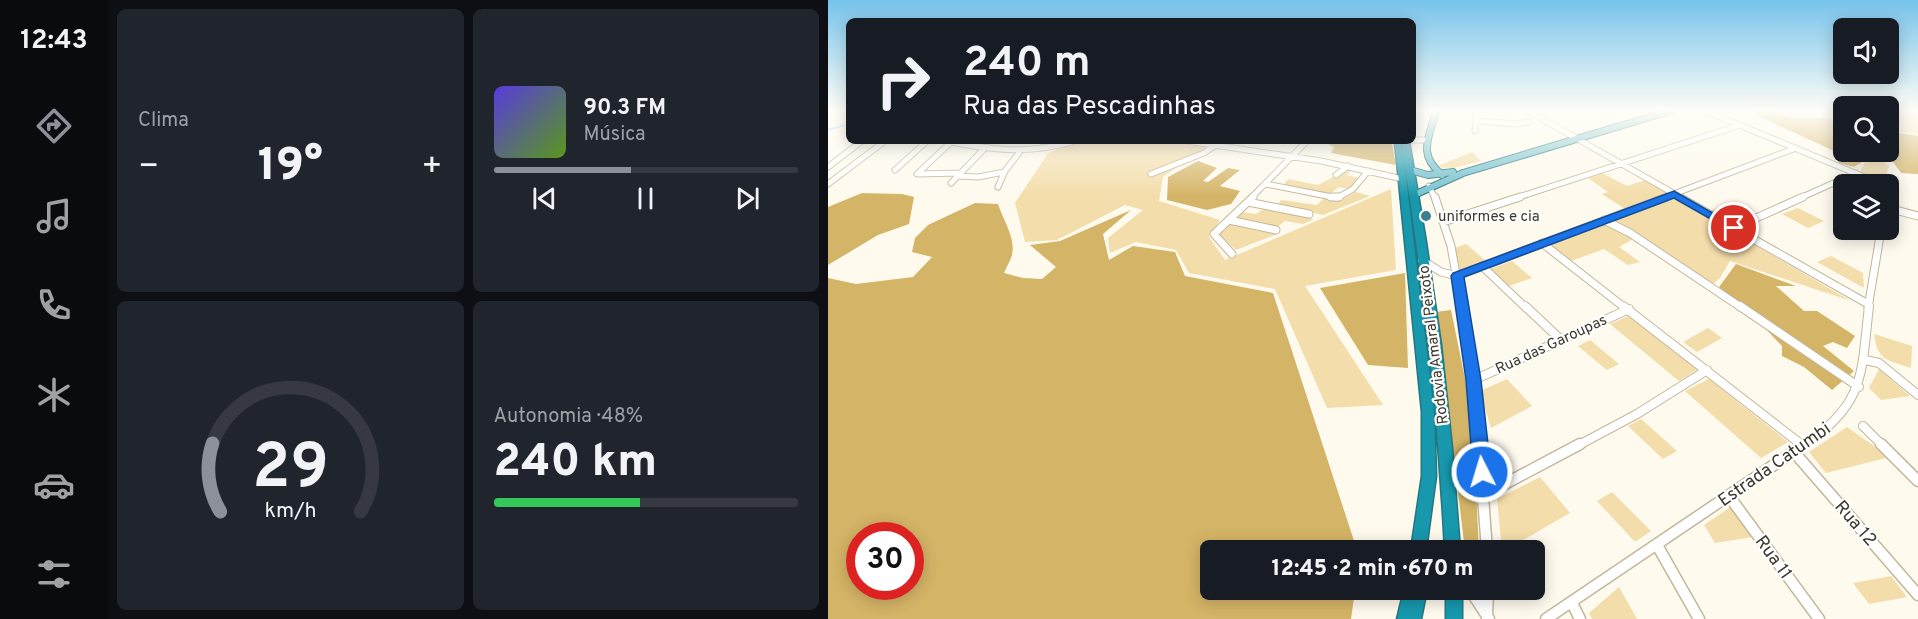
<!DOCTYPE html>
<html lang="pt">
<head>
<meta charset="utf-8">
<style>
	:root { --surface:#171b24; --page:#20242c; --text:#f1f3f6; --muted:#9ea1a6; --line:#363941; --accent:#8c9099 }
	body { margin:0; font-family:Overpass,sans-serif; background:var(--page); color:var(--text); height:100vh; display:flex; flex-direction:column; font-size:22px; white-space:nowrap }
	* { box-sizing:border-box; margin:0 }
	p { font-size:20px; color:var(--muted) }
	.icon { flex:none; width:33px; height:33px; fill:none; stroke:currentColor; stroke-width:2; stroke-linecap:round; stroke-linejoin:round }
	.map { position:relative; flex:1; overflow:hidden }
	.side { display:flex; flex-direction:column; gap:9px; padding:9px; background:#0d0f14; width:720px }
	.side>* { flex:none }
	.hud { position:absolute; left:18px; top:18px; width:570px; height:126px; border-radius:9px; box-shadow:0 3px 15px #0003; background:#171b24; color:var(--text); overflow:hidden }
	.fabs { position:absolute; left:1005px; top:18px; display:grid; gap:12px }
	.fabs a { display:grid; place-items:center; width:66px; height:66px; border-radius:9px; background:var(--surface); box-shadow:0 3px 15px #0003; font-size:30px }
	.speed { position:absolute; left:18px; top:522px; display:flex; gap:12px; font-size:30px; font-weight:700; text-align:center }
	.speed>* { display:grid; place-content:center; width:78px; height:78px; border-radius:50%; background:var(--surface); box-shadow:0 3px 15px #0003; line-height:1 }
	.speed .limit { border:9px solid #d22; background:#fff; color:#111 }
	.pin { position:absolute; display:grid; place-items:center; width:51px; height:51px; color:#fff; margin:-26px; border:3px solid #fff; border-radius:50%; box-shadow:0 2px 6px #0007 }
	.me { position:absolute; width:66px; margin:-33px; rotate:355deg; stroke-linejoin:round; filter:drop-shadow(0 0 4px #0008) }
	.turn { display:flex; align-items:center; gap:21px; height:126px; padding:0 18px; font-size:27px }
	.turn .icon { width:78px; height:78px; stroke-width:2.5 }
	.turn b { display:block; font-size:42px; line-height:51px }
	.big { font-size:45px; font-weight:800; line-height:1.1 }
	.side .card { flex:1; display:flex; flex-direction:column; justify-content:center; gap:9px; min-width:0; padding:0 21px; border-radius:9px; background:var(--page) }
	.side .dial { align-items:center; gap:0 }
	.dial svg { height:156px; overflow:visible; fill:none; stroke:var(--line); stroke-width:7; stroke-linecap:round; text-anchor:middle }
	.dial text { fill:var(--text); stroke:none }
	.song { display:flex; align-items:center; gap:18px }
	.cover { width:72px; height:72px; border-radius:9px; background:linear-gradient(135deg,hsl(250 70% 55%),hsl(90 70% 35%)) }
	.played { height:6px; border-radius:3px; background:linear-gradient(90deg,var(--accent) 45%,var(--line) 45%) }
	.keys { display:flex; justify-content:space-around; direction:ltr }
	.heat { display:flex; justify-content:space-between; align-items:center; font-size:33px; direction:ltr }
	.charge { height:9px; border-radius:4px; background:linear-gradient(90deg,#34c759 48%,var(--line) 0) }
	.side .tiles { flex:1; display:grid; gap:9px; grid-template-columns:repeat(2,1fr) }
	.trip { position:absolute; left:372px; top:540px; width:345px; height:60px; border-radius:9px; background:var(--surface); box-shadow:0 3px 15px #0003; font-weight:800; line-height:60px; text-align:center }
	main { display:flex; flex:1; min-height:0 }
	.tab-bar { display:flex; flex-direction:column; width:108px; justify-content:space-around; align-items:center; background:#090b0e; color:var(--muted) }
	.tab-bar .icon { width:42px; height:42px }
	.tab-bar .active { color:var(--accent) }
	.tab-bar b { font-size:27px; color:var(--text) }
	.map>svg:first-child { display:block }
	.green { fill:#f3ddaa }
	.forest { fill:#d4b466; fill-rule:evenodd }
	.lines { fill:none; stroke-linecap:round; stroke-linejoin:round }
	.stream { stroke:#6cdaf0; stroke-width:1.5 }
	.minor-far3-casing { stroke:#c3b79b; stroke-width:7 }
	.minor-far2-casing { stroke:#c3b79b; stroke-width:9 }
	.minor-far1-casing { stroke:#c3b79b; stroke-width:10 }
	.minor-casing { stroke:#c3b79b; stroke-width:13 }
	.major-casing { stroke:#247680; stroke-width:8 }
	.highway-casing { stroke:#247680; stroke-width:3 }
	.minor-far3 { stroke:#fff; stroke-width:5 }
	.minor-far2 { stroke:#fff; stroke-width:7 }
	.minor-far1 { stroke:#fff; stroke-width:8 }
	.minor { stroke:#fff; stroke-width:10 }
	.major { stroke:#74c1ce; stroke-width:6 }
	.highway { fill:#1798ad; fill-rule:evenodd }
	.route { fill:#1a73e8; stroke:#114b97; stroke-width:1.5 }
	.poi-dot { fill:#3b7f8e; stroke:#fff; stroke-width:2 }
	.labels { text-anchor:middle; stroke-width:4.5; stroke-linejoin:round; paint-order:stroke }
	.poi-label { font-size:15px; fill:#3d382c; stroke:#fff; text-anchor:start }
	.street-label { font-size:15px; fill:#3d382c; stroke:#fff }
	.near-street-label { font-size:18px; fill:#3d382c; stroke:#fff }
</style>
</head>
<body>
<main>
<nav class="tab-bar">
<b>12:43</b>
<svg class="icon active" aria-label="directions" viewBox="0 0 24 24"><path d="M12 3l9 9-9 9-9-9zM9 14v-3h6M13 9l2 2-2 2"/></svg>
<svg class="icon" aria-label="music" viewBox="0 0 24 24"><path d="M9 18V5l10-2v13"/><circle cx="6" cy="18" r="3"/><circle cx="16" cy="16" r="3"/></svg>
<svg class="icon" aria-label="phone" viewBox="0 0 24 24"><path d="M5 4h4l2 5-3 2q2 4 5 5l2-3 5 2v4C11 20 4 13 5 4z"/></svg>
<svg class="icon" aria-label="climate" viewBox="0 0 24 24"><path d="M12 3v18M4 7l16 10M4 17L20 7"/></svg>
<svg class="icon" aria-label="car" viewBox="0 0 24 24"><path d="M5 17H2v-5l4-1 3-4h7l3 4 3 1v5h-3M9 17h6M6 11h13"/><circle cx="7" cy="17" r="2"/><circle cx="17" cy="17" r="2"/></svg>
<svg class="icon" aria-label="filters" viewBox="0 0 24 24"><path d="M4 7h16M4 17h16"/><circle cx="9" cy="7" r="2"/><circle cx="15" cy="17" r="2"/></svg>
</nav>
<section class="side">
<div class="tiles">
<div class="card"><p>Clima</p>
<div class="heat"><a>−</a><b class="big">19°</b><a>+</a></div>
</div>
<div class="card">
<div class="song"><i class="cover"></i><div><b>90.3 FM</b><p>Música</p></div></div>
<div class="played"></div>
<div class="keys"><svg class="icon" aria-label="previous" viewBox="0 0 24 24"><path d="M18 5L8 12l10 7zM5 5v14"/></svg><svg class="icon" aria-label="pause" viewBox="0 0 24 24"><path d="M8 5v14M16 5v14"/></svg><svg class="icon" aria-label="next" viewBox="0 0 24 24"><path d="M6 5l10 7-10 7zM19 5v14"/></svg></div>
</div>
<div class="card dial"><svg viewBox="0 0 100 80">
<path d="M14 69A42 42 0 1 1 86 69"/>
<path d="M14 69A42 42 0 0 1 10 34" stroke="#8c9099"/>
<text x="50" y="56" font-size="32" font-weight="700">29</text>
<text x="50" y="72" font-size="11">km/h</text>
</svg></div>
<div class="card"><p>Autonomia · 48%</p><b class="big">240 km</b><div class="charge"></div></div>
</div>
</section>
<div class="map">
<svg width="1090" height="619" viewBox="0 0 1090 619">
	<rect width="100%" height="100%" fill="#fffaee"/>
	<path class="green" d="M1061,111H1090V134L1061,130Z
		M253,141H345L381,145L335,177L331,201L392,220L381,237L397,260L563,189L568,270L477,286L555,405L499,408L447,289L361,273L348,250L308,242L282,253L280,238L315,210L297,205L229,240L197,242L187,203L220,153Z
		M644,152L653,161L625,168L607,167Z
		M1042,153L1061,166L1057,179L1031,173Z
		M520,169H525L519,175L531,178L522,189L510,187L502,195L455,186L460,179L490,185Z
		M774,173L799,186L817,180L840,193L797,209L774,194L780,192L760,178Z
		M528,192L542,196L495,215L450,205L453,200L489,205L496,198L513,200Z
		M846,198L1023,301L902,261L892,278L884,285L784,222Z
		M898,205L922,218L906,225L882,211Z
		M437,208L486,219L475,224L457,221L448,228L408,219L414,212L428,214Z
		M970,208L996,221L980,228L954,214Z
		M404,223L449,234L408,250L391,234Z
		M779,224L805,239L791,247L812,262L800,265L776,249L743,261L721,245Z
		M638,244L658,261L632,271L627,248Z
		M1003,256L1035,273L1036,288L989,262Z
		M684,261L704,278L681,286L662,269Z
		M805,314L870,369L851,381L782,324Z
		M880,328L894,338L869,352L855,342Z
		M1046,334L1084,346L1083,368C1060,360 1049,361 1046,334Z
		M762,340L791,364L779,370L750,346Z
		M1051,369L1082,396L1053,400L1041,388Z
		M679,379L704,406L663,428L652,391Z
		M881,379L960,442L933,458L857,391Z
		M813,419L849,451L835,459L800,426Z
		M1019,427L1062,457L998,473L981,452Z
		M712,477L742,513L678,550H674L669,499Z
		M784,492L823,531L807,542L769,501Z
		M904,506L925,537L887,543L876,525Z
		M1063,576L1079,597L1041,604L1025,583Z
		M791,587L809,619H764L761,613Z"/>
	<path class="forest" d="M925,111H946L963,118H1001L1015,126L1016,152H1037L1036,161L1026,167L1011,163L1004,150L932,117Z
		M1061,131L1090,136V174L1073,173L1065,162L1051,152H1060Z
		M501,141L564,144L568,165L503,153L506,147L501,145Z
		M370,161L389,168L375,181L380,182L400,168L412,170L392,186L412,191L403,204L379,210L339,200L340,177Z
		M34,193L74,194L86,197L81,224L50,235L0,265V207Z
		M147,203L170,204C175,220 188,238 184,255C182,261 178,268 176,273L195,278L214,279L228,267L202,245L232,241L303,210L275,234L281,260L305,246L347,252L357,276L445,293L529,550H382V590H527L523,619H0V278L28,284L85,277L104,257L84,252L87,238L100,225ZM32,536H82V586H32Z
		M908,264L968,286H948L976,311H989L1027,336L1019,348L1005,342L995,346L1026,371L1004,390L976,367L954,356V346L917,307L891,287Z
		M577,273L580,368L540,365L492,288Z
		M623,310L644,413L651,550H637L608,312Z"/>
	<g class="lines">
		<path class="stream" d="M0,130L21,124"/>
		<g class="minor-far3-casing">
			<path id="minor-far3" d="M700,111L854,198
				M878,111L1053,184
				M706,114L718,111
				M649,121L688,124L700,122
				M647,131L649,111
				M585,140H598
				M118,141C163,150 202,155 246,141
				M359,141L493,161L575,179
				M123,142L89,174L133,173
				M0,167L34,141
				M67,170L99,141
				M323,174L376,153L388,145
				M508,175L520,166
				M130,176L150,177L176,172
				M123,183L156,149
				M0,184L57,141
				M438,184L509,198L525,189L540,171
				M601,186L607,198
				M170,187L177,171L191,153
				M423,198L479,141
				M688,198L912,125
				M835,198L968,148
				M972,198L1028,173"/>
		</g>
		<g class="minor-far2-casing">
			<path id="minor-far2" d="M503,197H511
				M607,197L623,246L634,308
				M851,197L1040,304
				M420,202L481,214
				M1060,208L1090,216
				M401,220L448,230
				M776,220L802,233L914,308
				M615,222L692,197
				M906,228L975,197
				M714,243L797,308
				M404,254L386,234L425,197
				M594,260L613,272L629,276L839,197
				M654,266L698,308
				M1040,308L1053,230"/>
		</g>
		<g class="minor-far1-casing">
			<path id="minor-far1" d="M634,306L651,446
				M697,306L733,340
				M795,306L974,445
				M912,306L1031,387
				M1037,360L1051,363L1090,395
				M646,380L801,309
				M1035,426L1055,446
				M749,446L809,414L879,370
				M975,446C1038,403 1033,375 1041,306"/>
		</g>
		<g class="minor-casing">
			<path id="minor" d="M651,444L659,550
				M1053,444L1090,481
				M966,452L1090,595
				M656,495L752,444
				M901,496L991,619
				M829,545L871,619
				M642,590L661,619
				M744,603L752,619
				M659,618L660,590
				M718,619L977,444"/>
		</g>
		<g class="major-casing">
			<path id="major" d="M608,111C601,138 589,154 614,175
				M582,170L600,175L625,172
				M586,195L635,173L842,111"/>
		</g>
		<g class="highway-casing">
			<path id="highway" d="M573,141H581L598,242L613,345L624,448L632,550H617C610,413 595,277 573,141Z
				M567,142L574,144L606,412L608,476L598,550H583L594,476V412Z
				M576,590H592V592L595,593L597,599L593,619H569Z
				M618,590H634V619H618Z"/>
		</g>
		<use href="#minor-far3" class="minor-far3"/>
		<use href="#minor-far2" class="minor-far2"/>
		<use href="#minor-far1" class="minor-far1"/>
		<use href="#minor" class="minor"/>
		<use href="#major" class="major"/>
		<use href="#highway" class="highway"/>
	</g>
	<linearGradient id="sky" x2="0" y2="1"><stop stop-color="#76c3eb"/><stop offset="0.56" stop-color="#fffdf7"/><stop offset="1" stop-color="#fffdf7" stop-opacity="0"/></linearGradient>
	<rect width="1090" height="197" fill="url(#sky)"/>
	<path class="route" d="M846,191L911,228L910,230H902L846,198L636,277L653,380L663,472L660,477L654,479L647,477L645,472L638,380L623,276L625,273Z"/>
	<circle class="poi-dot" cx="598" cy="216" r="6"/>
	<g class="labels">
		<g class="poi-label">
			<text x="610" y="221">uniformes e cia</text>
		</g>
		<g class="street-label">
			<text transform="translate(723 344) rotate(-25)" y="5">Rua das Garoupas</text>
			<text transform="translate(605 345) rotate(-97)" y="5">Rodovia Amaral Peixoto</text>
		</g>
		<g class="near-street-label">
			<text transform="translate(946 464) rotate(-35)" y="6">Estrada Catumbi</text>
			<text transform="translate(1028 523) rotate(49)" y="6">Rua 12</text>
			<text transform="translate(946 557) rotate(54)" y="6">Rua 11</text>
		</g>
	</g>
</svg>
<div class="fabs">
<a><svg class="icon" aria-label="sound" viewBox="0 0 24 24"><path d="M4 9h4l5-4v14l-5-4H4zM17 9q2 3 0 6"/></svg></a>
<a><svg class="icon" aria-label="search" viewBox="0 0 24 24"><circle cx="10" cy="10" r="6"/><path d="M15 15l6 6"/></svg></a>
<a><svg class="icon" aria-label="layers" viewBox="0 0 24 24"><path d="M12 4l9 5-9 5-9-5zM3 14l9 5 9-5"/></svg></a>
</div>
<div class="speed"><div class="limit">30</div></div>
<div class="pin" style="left:906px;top:228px;background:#d93025"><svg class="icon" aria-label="arrive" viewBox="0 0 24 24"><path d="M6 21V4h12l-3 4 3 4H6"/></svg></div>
<svg class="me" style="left:654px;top:472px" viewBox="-20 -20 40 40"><circle r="17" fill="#1a73e8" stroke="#fff" stroke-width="3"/><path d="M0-11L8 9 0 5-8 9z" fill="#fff"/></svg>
<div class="trip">12:45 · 2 min · 670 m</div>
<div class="hud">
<div class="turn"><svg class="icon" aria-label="right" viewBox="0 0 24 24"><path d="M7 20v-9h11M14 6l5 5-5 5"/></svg><div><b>240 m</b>Rua das Pescadinhas</div></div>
</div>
</div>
</main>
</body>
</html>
